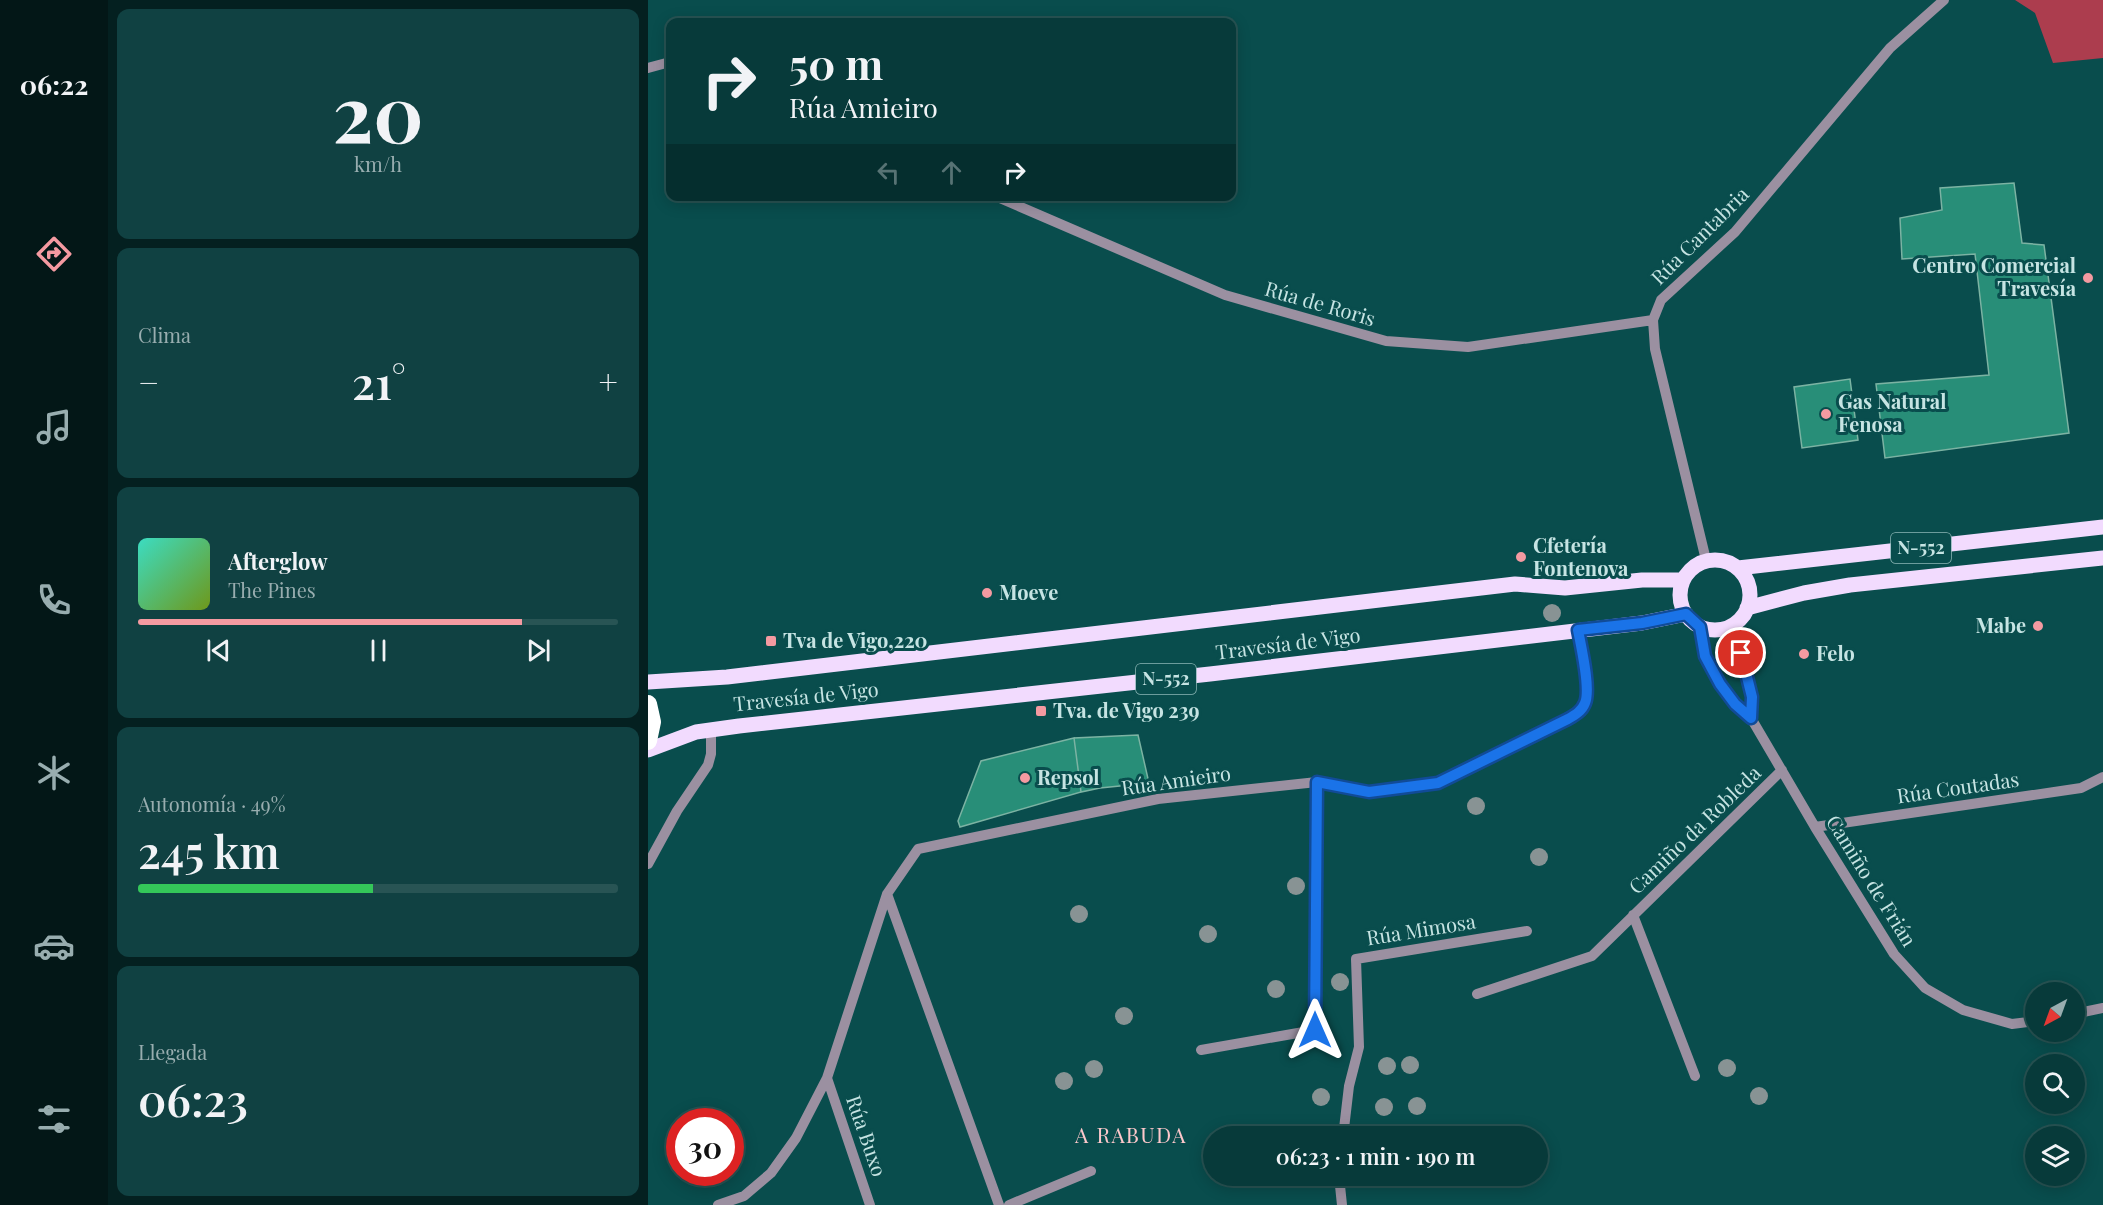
<!DOCTYPE html>
<html lang="es">
<head>
<meta charset="utf-8">
<style>
	:root { --surface:#073a3a; --page:#104142; --text:#f1f3f6; --muted:#98adaf; --line:#285454; --accent:#f49aa1 }
	body { margin:0; font-family:"Playfair Display",serif; background:var(--page); color:var(--text); height:100vh; display:flex; flex-direction:column; font-size:22px; white-space:nowrap }
	* { box-sizing:border-box; margin:0 }
	p { font-size:20px; color:var(--muted) }
	.icon { flex:none; width:33px; height:33px; fill:none; stroke:currentColor; stroke-width:2; stroke-linecap:round; stroke-linejoin:round }
	.map { position:relative; flex:1; overflow:hidden }
	.side { display:flex; flex-direction:column; gap:9px; padding:9px; background:#042020; width:540px }
	.side>* { flex:none }
	.banner { position:absolute; left:18px; top:18px; width:570px; height:183px; border-radius:12px; box-shadow:0 3px 15px #0003,0 0 0 2px var(--line); background:#073a3a; color:var(--text); overflow:hidden }
	.needle { width:39px; rotate:221deg }
	.fabs { position:absolute; left:1377px; top:982px; display:grid; gap:12px }
	.fabs a { display:grid; place-items:center; width:60px; height:60px; border-radius:50%; background:var(--surface); box-shadow:0 3px 15px #0003,0 0 0 2px var(--line); font-size:30px }
	.speed { position:absolute; left:18px; top:1108px; display:flex; gap:12px; font-size:30px; font-weight:700; text-align:center }
	.speed>* { display:grid; place-content:center; width:78px; height:78px; border-radius:50%; background:var(--surface); box-shadow:0 3px 15px #0003,0 0 0 2px var(--line); line-height:1 }
	.speed .limit { border:9px solid #d22; background:#fff; color:#111 }
	.pin { position:absolute; display:grid; place-items:center; width:51px; height:51px; color:#fff; margin:-26px; border:3px solid #fff; border-radius:50%; box-shadow:0 2px 6px #0007 }
	.me { position:absolute; width:66px; margin:-33px; rotate:0deg; stroke-linejoin:round; filter:drop-shadow(0 0 4px #0008) }
	.turn { display:flex; align-items:center; gap:21px; height:126px; padding:0 24px; font-size:27px }
	.turn .icon { width:78px; height:78px; stroke-width:2.5 }
	.turn b { display:block; font-size:42px; line-height:51px }
	.lanes { display:flex; align-items:center; height:57px; padding:0 24px; background:#0003; justify-content:center; gap:30px; direction:ltr }
	.lanes .off { opacity:.35 }
	.big { font-size:45px; font-weight:600; line-height:1.1 }
	.side .tile { flex:1; display:flex; flex-direction:column; justify-content:center; gap:9px; min-width:0; padding:0 21px; border-radius:12px; background:var(--page) }
	.side .dial { align-items:center; gap:0 }
	.dial b { font-size:78px; line-height:1 }
	.song { display:flex; align-items:center; gap:18px }
	.cover { width:72px; height:72px; border-radius:9px; background:linear-gradient(135deg,hsl(170 70% 55%),hsl(80 70% 35%)) }
	.played { height:6px; border-radius:3px; background:linear-gradient(90deg,var(--accent) 80%,var(--line) 80%) }
	.keys { display:flex; justify-content:space-around; direction:ltr }
	.heat { display:flex; justify-content:space-between; align-items:center; font-size:33px; direction:ltr }
	.charge { height:9px; border-radius:4px; background:linear-gradient(90deg,#34c759 49%,var(--line) 0) }
	.trip { position:absolute; left:555px; top:1126px; width:345px; height:60px; border-radius:30px; background:var(--surface); box-shadow:0 3px 15px #0003,0 0 0 2px var(--line); font-weight:600; line-height:60px; text-align:center }
	main { display:flex; flex:1; min-height:0 }
	.tab-bar { display:flex; flex-direction:column; width:108px; justify-content:space-around; align-items:center; background:#031717; color:var(--muted) }
	.tab-bar .icon { width:42px; height:42px }
	.tab-bar .selected { color:var(--accent) }
	.tab-bar b { font-size:27px; color:var(--text) }
	.map>svg:first-child { display:block }
	.green { fill:#ac3d4e }
	.building { fill:#288e78; stroke:#7cb3a3; stroke-width:1.5 }
	.lines { fill:none; stroke-linecap:round; stroke-linejoin:round }
	.minor { stroke:#9b90a1; stroke-width:10 }
	.major { stroke:#f2dbfe; stroke-width:15 }
	.highway { stroke:#fff; stroke-width:18 }
	.tree { fill:#889394 }
	.route-casing { stroke:#114b97; stroke-width:15 }
	.route { stroke:#1a73e8; stroke-width:10 }
	.poi-dot { fill:#f49aa1; stroke:#094d4d; stroke-width:2 }
	.labels { text-anchor:middle; stroke-width:6; stroke-linejoin:round; paint-order:stroke }
	.shield { fill:#094d4d; stroke:#8db7b6; stroke-width:1.5 }
	.shield-label { font-size:18px; font-weight:bold; fill:#c6e4e3 }
	.street-label { font-size:20px; fill:#c6e4e3; stroke:#094d4d }
	.poi-label { font-size:20px; font-weight:bold; fill:#c6e4e3; stroke:#094d4d; text-anchor:start }
	.neighbourhood-label { font-size:21px; letter-spacing:1.5px; fill:#fdc8cb; stroke:#094d4d }
</style>
</head>
<body>
<main>
<nav class="tab-bar">
<b>06:22</b>
<svg class="icon selected" aria-label="directions" viewBox="0 0 24 24"><path d="M12 3l9 9-9 9-9-9zM9 14v-3h6M13 9l2 2-2 2"/></svg>
<svg class="icon" aria-label="music" viewBox="0 0 24 24"><path d="M9 18V5l10-2v13"/><circle cx="6" cy="18" r="3"/><circle cx="16" cy="16" r="3"/></svg>
<svg class="icon" aria-label="phone" viewBox="0 0 24 24"><path d="M5 4h4l2 5-3 2q2 4 5 5l2-3 5 2v4C11 20 4 13 5 4z"/></svg>
<svg class="icon" aria-label="climate" viewBox="0 0 24 24"><path d="M12 3v18M4 7l16 10M4 17L20 7"/></svg>
<svg class="icon" aria-label="car" viewBox="0 0 24 24"><path d="M5 17H2v-5l4-1 3-4h7l3 4 3 1v5h-3M9 17h6M6 11h13"/><circle cx="7" cy="17" r="2"/><circle cx="17" cy="17" r="2"/></svg>
<svg class="icon" aria-label="filters" viewBox="0 0 24 24"><path d="M4 7h16M4 17h16"/><circle cx="9" cy="7" r="2"/><circle cx="15" cy="17" r="2"/></svg>
</nav>
<section class="side">
<div class="tile dial"><b>20</b><p>km/h</p></div>
<div class="tile"><p>Clima</p>
<div class="heat"><a>−</a><b class="big">21°</b><a>+</a></div>
</div>
<div class="tile">
<div class="song"><i class="cover"></i><div><b>Afterglow</b><p>The Pines</p></div></div>
<div class="played"></div>
<div class="keys"><svg class="icon" aria-label="previous" viewBox="0 0 24 24"><path d="M18 5L8 12l10 7zM5 5v14"/></svg><svg class="icon" aria-label="pause" viewBox="0 0 24 24"><path d="M8 5v14M16 5v14"/></svg><svg class="icon" aria-label="next" viewBox="0 0 24 24"><path d="M6 5l10 7-10 7zM19 5v14"/></svg></div>
</div>
<div class="tile"><p>Autonomía · 49%</p><b class="big">245 km</b><div class="charge"></div></div>
<div class="tile"><p>Llegada</p><b class="big">06:23</b></div>
</section>
<div class="map">
<svg width="1455" height="1205" viewBox="0 0 1455 1205">
	<rect width="100%" height="100%" fill="#094d4d"/>
	<path class="green" d="M1367,0H1455V58L1405,63L1387,13Z"/>
	<path class="building" d="M1366,183L1374,243L1396,245L1421,433L1237,458L1228,384L1341,375L1327,254L1254,259L1252,218L1294,210L1292,188Z
		M1202,379L1210,440L1154,448L1146,387Z
		M490,735L501,783L452,788L433,792L426,738Z
		M426,738L433,792L312,827L310,821L333,761Z"/>
	<g class="lines">
		<path class="minor" d="M0,68L22,62
			M347,196L577,295L738,341L820,347L1005,320
			M1058,560L1007,349L1005,320L1013,300L1087,232L1242,48L1296,0
			M1088,623L1104,697L1103,718
			M1052,627L1057,656L1064,669L1087,704L1103,718L1167,827L1246,954L1277,988L1315,1010L1364,1024L1388,1021
			M1167,827L1433,788L1455,777
			M0,864L29,811L60,765L63,754V729
			M239,894L351,1205
			M985,915L1047,1076
			M829,994L944,956L1134,770
			M1426,1014L1455,1008
			M553,1050L667,1030L669,782
			M179,1078L222,1205
			M695,1137L701,1086L711,1047L708,959L879,931
			M691,1176L694,1205
			M70,1205L96,1196L123,1173L148,1138L179,1078L239,894L270,849L510,799L669,782L721,792L790,783L930,713C947,691 934,656 930,630
			M361,1205L443,1171"/>
		<path class="major" d="M1032 595a35 35 0 1 1 70 0a35 35 0 1 1-70 0Z
			M1090,568L1455,527
			M1099,608L1156,593L1202,585L1455,558
			M0,682L79,677L867,584L917,588L994,580H1034
			M0,750L48,732L91,726L562,674L994,623L1038,614"/>
		<path class="highway" d="M0,704L4,722L0,741"/>
	</g>
	<g class="tree">
		<circle cx="904" cy="613" r="9"/>
		<circle cx="828" cy="806" r="9"/>
		<circle cx="891" cy="857" r="9"/>
		<circle cx="648" cy="886" r="9"/>
		<circle cx="431" cy="914" r="9"/>
		<circle cx="560" cy="934" r="9"/>
		<circle cx="692" cy="982" r="9"/>
		<circle cx="628" cy="989" r="9"/>
		<circle cx="476" cy="1016" r="9"/>
		<circle cx="762" cy="1065" r="9"/>
		<circle cx="739" cy="1066" r="9"/>
		<circle cx="1079" cy="1068" r="9"/>
		<circle cx="446" cy="1069" r="9"/>
		<circle cx="416" cy="1081" r="9"/>
		<circle cx="1111" cy="1096" r="9"/>
		<circle cx="673" cy="1097" r="9"/>
		<circle cx="769" cy="1106" r="9"/>
		<circle cx="736" cy="1107" r="9"/>
	</g>
	<g class="lines">
		<g class="route-casing">
			<path id="route" d="M667,1030L669,782L721,792L790,783L920,719C927,715 934,711 937,703C943,689 933,646 930,630L994,623L1038,614L1052,627L1057,656L1072,684L1087,704L1103,718L1104,697L1093,653"/>
		</g>
		<use href="#route" class="route"/>
	</g>
	<g class="poi-dot">
		<circle cx="1440" cy="278" r="6"/>
		<circle cx="1178" cy="414" r="6"/>
		<circle cx="873" cy="557" r="6"/>
		<circle cx="339" cy="593" r="6"/>
		<circle cx="1390" cy="626" r="6"/>
		<rect x="117" y="635" width="12" height="12" rx="3"/>
		<circle cx="1156" cy="654" r="6"/>
		<rect x="387" y="705" width="12" height="12" rx="3"/>
		<circle cx="377" cy="778" r="6"/>
	</g>
	<g class="labels">
		<g class="shield">
			<rect x="1243" y="533" width="60" height="30" rx="4.5"/>
			<rect x="488" y="664" width="60" height="30" rx="4.5"/>
		</g>
		<g class="shield-label">
			<text x="1273" y="554">N-552</text>
			<text x="518" y="685">N-552</text>
		</g>
		<g class="street-label">
			<text transform="translate(1052 236) rotate(-45)" y="7">Rúa Cantabria</text>
			<text transform="translate(672 304) rotate(16)" y="7">Rúa de Roris</text>
			<text transform="translate(640 644) rotate(-7)" y="7">Travesía de Vigo</text>
			<text transform="translate(158 697) rotate(-6)" y="7">Travesía de Vigo</text>
			<text transform="translate(528 781) rotate(-8)" y="7">Rúa Amieiro</text>
			<text transform="translate(1310 788) rotate(-8)" y="7">Rúa Coutadas</text>
			<text transform="translate(1047 830) rotate(-44)" y="7">Camiño da Robleda</text>
			<text transform="translate(1223 881) rotate(58)" y="7">Camiño de Frián</text>
			<text transform="translate(773 930) rotate(-9)" y="7">Rúa Mimosa</text>
			<text transform="translate(218 1136) rotate(71)" y="7">Rúa Buxo</text>
		</g>
		<g class="poi-label">
			<text x="1428" y="273" text-anchor="end">Centro Comercial<tspan x="1428" dy="23">Travesía</tspan></text>
			<text x="1190" y="409">Gas Natural<tspan x="1190" dy="23">Fenosa</tspan></text>
			<text x="885" y="553">Cfetería<tspan x="885" dy="23">Fontenova</tspan></text>
			<text x="351" y="600">Moeve</text>
			<text x="1378" y="633" text-anchor="end">Mabe</text>
			<text x="135" y="648">Tva de Vigo,220</text>
			<text x="1168" y="661">Felo</text>
			<text x="405" y="718">Tva. de Vigo 239</text>
			<text x="389" y="785">Repsol</text>
		</g>
		<g class="neighbourhood-label">
			<text x="483" y="1143">A RABUDA</text>
		</g>
	</g>
</svg>
<div class="fabs">
<a><svg class="needle" viewBox="-14 -14 28 28"><path d="M0-13l5 13h-10z" fill="#e53935"/><path d="M0 13l5-13h-10z" fill="#98adaf"/></svg></a>
<a><svg class="icon" aria-label="search" viewBox="0 0 24 24"><circle cx="10" cy="10" r="6"/><path d="M15 15l6 6"/></svg></a>
<a><svg class="icon" aria-label="layers" viewBox="0 0 24 24"><path d="M12 4l9 5-9 5-9-5zM3 14l9 5 9-5"/></svg></a>
</div>
<div class="speed"><div class="limit">30</div></div>
<div class="pin" style="left:1093px;top:653px;background:#d93025"><svg class="icon" aria-label="arrive" viewBox="0 0 24 24"><path d="M6 21V4h12l-3 4 3 4H6"/></svg></div>
<svg class="me" style="left:667px;top:1030px" viewBox="-20 -20 40 40"><path d="M0-17L14 15 0 8-14 15z" fill="#1a73e8" stroke="#fff" stroke-width="4"/></svg>
<div class="trip">06:23 · 1 min · 190 m</div>
<div class="banner">
<div class="turn"><svg class="icon" aria-label="right" viewBox="0 0 24 24"><path d="M7 20v-9h11M14 6l5 5-5 5"/></svg><div><b>50 m</b>Rúa Amieiro</div></div>
<div class="lanes"><svg class="icon off" aria-label="left" viewBox="0 0 24 24"><path d="M17 20v-9H6M10 6l-5 5 5 5"/></svg><svg class="icon off" aria-label="ahead" viewBox="0 0 24 24"><path d="M12 20V5M6 11l6-6 6 6"/></svg><svg class="icon" aria-label="right" viewBox="0 0 24 24"><path d="M7 20v-9h11M14 6l5 5-5 5"/></svg></div>
</div>
</div>
</main>
</body>
</html>
